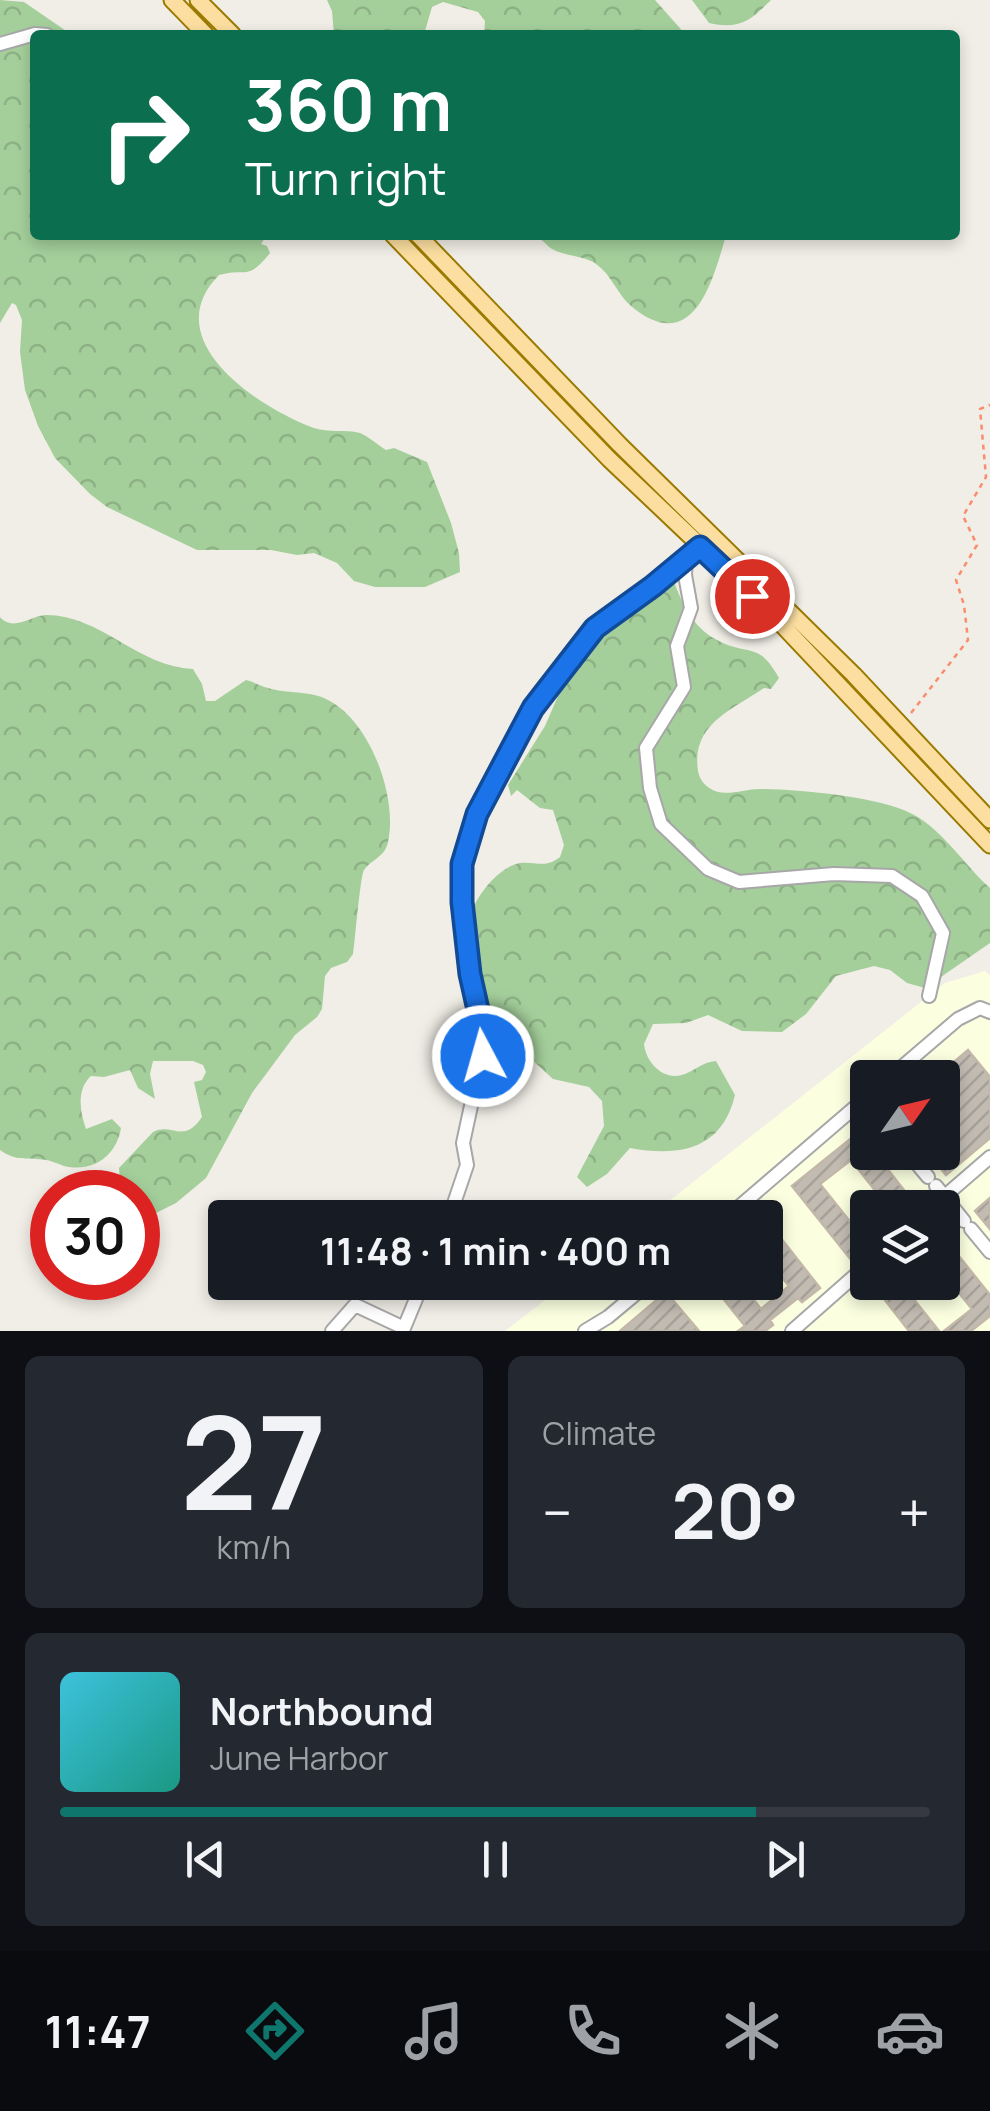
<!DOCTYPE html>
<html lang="en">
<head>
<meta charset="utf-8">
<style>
	:root { --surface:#171b24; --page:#242831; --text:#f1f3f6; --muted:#9ea1a6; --line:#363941; --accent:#0f766e }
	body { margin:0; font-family:Manrope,sans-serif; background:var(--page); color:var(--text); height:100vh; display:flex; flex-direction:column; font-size:38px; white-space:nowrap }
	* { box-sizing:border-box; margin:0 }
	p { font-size:32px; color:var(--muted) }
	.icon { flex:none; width:55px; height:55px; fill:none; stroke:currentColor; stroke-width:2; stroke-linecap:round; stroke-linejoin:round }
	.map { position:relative; height:1331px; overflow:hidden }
	.details { display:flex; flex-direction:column; gap:25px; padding:25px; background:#0d0f14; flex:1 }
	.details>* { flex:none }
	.guide { position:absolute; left:30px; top:30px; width:930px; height:210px; border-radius:10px; box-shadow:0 5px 15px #0003; background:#0b6e4f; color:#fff; overflow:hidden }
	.needle { width:65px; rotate:56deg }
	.tools { position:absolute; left:850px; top:1060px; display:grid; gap:20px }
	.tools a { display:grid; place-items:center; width:110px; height:110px; border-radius:10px; background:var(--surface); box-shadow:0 5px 15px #0003; font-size:50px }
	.speed { position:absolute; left:30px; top:1170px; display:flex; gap:20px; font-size:50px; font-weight:700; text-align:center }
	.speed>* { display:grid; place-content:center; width:130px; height:130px; border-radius:50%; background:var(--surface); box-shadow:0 5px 15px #0003; line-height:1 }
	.speed .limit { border:15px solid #d22; background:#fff; color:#111 }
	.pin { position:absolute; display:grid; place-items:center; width:85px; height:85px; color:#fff; margin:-42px; border:5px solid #fff; border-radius:50%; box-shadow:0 2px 10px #0007 }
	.me { position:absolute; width:110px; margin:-55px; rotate:354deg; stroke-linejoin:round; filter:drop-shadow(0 0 8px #0008) }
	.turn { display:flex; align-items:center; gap:35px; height:210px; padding:0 50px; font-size:45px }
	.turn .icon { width:130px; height:130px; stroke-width:2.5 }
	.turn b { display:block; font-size:70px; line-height:85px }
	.big { font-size:75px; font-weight:700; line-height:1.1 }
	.details .card { flex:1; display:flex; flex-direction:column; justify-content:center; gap:15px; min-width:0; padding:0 35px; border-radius:15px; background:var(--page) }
	.details .dial { align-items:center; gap:0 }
	.dial b { font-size:130px; line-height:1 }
	.song { display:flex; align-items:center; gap:30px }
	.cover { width:120px; height:120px; border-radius:15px; background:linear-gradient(135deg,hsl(190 70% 55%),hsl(170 70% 35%)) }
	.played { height:10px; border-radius:5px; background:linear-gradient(90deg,var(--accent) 80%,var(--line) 80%) }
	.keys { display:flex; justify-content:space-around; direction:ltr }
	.heat { display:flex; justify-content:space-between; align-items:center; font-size:55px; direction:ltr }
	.details .tiles { flex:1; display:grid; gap:25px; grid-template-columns:1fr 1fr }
	.card:last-child { grid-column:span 2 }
	.trip { position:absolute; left:208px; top:1200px; width:575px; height:100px; border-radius:10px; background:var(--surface); box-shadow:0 5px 15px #0003; font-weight:700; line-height:100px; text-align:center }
	.dock { display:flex; height:160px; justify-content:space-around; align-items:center; background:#090b0e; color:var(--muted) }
	.dock .icon { width:70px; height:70px }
	.dock .on { color:var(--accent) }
	.dock b { font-size:45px; color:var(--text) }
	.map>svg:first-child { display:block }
	.education { fill:#fbffe0; fill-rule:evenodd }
	.forest { fill:url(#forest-crowns) }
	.building { fill:url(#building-hatch); stroke:#c2b7a8; stroke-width:2.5 }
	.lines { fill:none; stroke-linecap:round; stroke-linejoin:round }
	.minor-casing { stroke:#a7a7a7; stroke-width:16 }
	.major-casing { stroke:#9b7a00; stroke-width:19 }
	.path { stroke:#f98d6e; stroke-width:2.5; stroke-dasharray:5 5; stroke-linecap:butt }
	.minor { stroke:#fff; stroke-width:12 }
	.major { stroke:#fcdfa0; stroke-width:15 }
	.route-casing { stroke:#114b97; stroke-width:25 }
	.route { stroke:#1a73e8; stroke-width:18 }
</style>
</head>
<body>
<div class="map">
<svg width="990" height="1331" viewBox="0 0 990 1331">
	<defs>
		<pattern id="forest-crowns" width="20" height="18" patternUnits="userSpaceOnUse" patternTransform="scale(2.5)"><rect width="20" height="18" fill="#a4cf9b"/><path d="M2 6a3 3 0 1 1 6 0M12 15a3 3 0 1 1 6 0" fill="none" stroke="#8db185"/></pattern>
		<pattern id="building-hatch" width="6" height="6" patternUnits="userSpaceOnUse" patternTransform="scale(2.5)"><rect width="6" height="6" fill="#c1bbb2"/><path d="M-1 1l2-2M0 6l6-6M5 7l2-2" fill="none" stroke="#a6a099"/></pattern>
	</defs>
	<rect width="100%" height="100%" fill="#f0eee6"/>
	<path class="education" d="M985,971L990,975V1331H505L567,1283L765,1282V1218L649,1217L945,983ZM868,1078H942V1152H868ZM868,1208H942V1282H868Z"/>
	<path class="forest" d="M0,0L24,2L72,35H35V235H267L261,244L267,246L270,253C247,282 246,267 219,275C155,340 259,408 314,428C329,433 345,429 360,433C368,436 378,445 386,450L394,448L427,462L451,523L459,553L460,572L425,587H375L354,581L337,563L314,553L297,555L271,550H197L107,507L90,494L55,458L38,426L25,390L20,352L22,320L16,305L12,303L0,323Z
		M327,0H655L686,35H484L485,21L478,12L443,2L432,7L425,31L420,35H334L332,11Z
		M692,0H771C751,20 740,30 709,23Z
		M535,235H726C713,281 693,358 631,306C617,294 611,274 596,264C584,255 566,257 552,249C546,245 542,239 535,235Z
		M673,579C683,606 693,629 721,642C751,656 759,642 779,678L771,689L764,688C732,710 691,724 698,771C700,782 708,789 718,792C731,795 749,788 763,789C803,790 871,796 906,811C940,825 963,864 990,888V943L925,988L907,983L890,970L874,966L836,976L806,1014L782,1032L742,1031L708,1015L686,1023L653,1024L644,1044C646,1063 664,1082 685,1074C697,1069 703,1062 716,1061L735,1095C722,1150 679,1157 630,1148L607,1174L587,1187L577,1177L604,1126L602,1101L589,1087L553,1079L529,1057L492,1075L491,1014L470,917C475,897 498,867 520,863C536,861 545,869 560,857L564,845L553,810L540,808L517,790L511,796L508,785L545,726L562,687L585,652L626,614Z
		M46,615C101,615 138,667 193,669L202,684L206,701H215L246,680C254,682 260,686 268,688C286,694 310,690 328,700C370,721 398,797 388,842C385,857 372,859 364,870C360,877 355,941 353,954L347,962L331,968L325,976L322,1009L317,1017L295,1035L252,1093L206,1178L176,1203L140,1221H138V1192H121L119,1168L153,1132C172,1122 183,1145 202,1117L194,1082L202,1080L206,1072L203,1065L193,1061H153L150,1074L155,1099L138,1088L130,1070L104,1077L91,1076C76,1090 80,1112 86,1129L112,1119L121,1128C117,1153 97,1171 69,1167C61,1166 54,1161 46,1160C28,1157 16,1162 0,1150V617C13,632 30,616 46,615Z"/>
	<path class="building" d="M968,1050L990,1077V1138L946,1175L927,1152H942V1072Z
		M859,1132L868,1144V1152H874L918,1208H889L851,1160L820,1184L860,1234L868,1228V1248L852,1261L792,1186Z
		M990,1198V1229L975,1211Z
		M765,1218L820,1288L802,1302L798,1298L770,1320L773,1325L765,1331H738L745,1326L710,1282H740L761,1309L789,1286L765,1256Z
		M942,1235L990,1295V1316L971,1331H944L972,1309L942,1272Z
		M871,1282H900L939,1331H909Z
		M666,1292L699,1331H620Z"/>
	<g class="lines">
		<g class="minor-casing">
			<path id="minor" d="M0,44L35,34L47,35
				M686,559L685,575L691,608L677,646L684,687L646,748L650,788L661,824L708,869L739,882L834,874L892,876L922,896L943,933L929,996
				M889,1078L958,1019L980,1008L990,1012
				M907,1152L928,1177
				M936,1186L964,1221
				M931,1208L990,1157
				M449,1218L467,1165L463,1143L485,1041L470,975L464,926L462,864L468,838L520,731L562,667L595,627L653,587L700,547
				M726,1218L868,1096
				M971,1229L990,1252
				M332,1331L355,1305L404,1328L423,1282
				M585,1331L608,1317L650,1282
				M792,1331L868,1264"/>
		</g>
		<g class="major-casing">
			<path id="major" d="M172,0L206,35
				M198,0L233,35
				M393,235L609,459L767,609L990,845
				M418,235L620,445L854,675L990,820"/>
		</g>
		<path class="path" d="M911,713L968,640L964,605L956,580L977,545L963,516L986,477L980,409L990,405"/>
		<use href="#minor" class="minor"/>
		<use href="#major" class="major"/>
	</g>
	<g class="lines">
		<g class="route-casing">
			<path id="route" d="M483,1056L485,1041L470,974L462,902V864L477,814L533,708L595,628L653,586L700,547L752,596"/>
		</g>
		<use href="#route" class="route"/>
	</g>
</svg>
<div class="tools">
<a><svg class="needle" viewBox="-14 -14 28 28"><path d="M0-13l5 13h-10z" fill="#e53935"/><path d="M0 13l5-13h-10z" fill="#9ea1a6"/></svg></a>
<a><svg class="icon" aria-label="layers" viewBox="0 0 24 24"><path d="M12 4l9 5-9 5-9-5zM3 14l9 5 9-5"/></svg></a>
</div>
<div class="speed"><div class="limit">30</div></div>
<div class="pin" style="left:752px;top:596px;background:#d93025"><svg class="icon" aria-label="arrive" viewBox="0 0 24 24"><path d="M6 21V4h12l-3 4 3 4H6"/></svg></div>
<svg class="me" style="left:483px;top:1056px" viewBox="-20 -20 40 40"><circle r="17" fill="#1a73e8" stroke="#fff" stroke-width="3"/><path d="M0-11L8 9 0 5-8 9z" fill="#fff"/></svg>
<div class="trip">11:48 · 1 min · 400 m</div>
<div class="guide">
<div class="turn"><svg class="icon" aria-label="right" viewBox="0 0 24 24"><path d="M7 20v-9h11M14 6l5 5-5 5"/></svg><div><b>360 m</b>Turn right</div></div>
</div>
</div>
<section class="details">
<div class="tiles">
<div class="card dial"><b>27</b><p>km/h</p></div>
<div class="card"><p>Climate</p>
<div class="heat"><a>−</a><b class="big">20°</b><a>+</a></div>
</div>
<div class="card">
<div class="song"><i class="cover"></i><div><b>Northbound</b><p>June Harbor</p></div></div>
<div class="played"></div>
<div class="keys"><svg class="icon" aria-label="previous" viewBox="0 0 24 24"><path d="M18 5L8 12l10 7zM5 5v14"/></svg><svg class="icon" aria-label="pause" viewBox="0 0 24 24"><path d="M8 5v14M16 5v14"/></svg><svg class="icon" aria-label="next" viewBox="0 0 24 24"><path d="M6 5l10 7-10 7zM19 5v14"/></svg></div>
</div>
</div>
</section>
<nav class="dock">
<b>11:47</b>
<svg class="icon on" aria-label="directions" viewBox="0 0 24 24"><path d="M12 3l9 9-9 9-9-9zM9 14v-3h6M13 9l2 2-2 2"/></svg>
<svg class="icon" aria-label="music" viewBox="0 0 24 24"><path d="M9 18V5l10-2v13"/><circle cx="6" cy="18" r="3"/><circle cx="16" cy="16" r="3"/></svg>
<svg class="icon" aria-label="phone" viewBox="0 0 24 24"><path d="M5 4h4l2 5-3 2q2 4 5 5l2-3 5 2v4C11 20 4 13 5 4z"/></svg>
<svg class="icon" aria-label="climate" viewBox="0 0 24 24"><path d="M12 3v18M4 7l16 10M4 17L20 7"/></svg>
<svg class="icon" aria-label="car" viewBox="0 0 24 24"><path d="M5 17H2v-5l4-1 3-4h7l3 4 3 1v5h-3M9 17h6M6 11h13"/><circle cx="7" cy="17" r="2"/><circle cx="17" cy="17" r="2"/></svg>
</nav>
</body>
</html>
